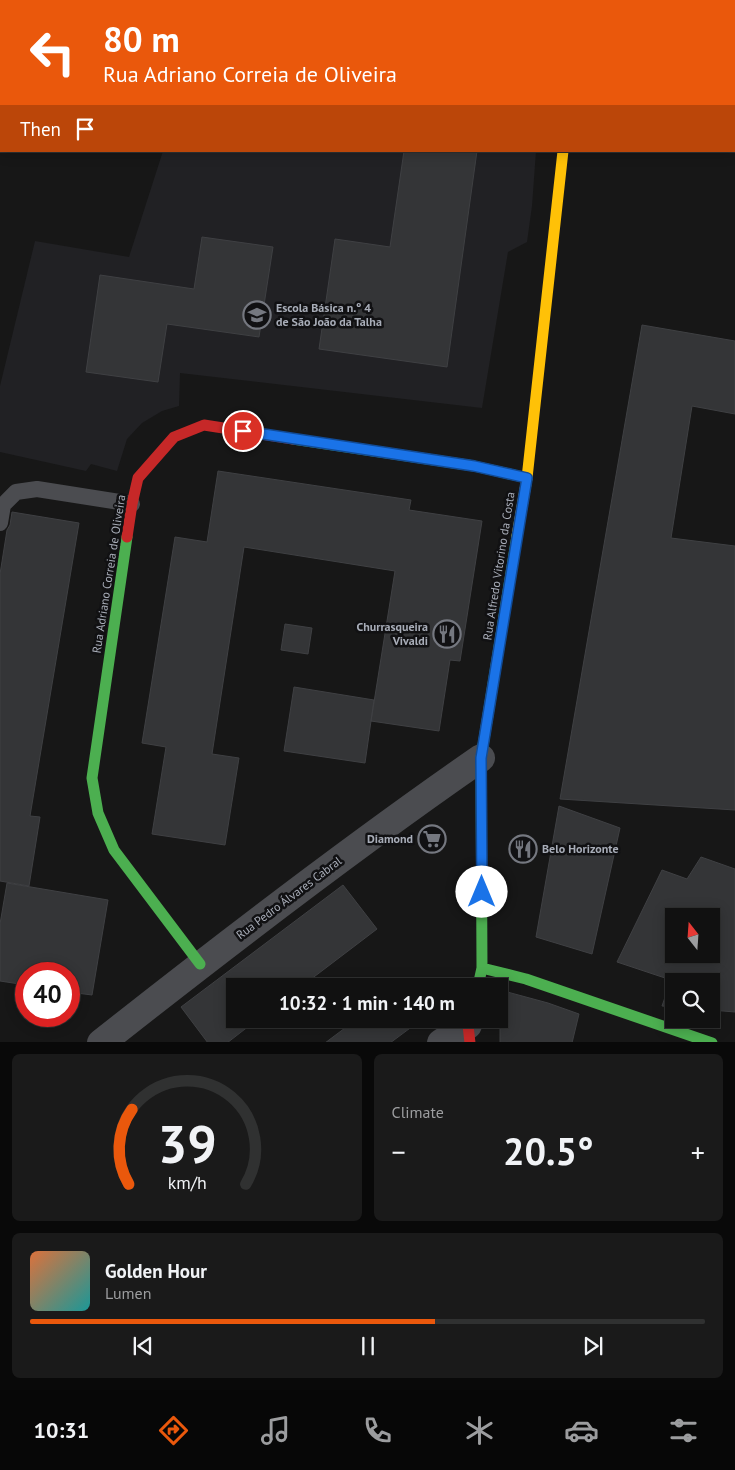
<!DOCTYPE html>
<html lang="en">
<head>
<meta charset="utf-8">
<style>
	:root { --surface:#111; --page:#1a1a1a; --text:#f1f3f6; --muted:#9c9d9f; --line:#303131; --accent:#ea580c }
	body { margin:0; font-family:"PT Sans",sans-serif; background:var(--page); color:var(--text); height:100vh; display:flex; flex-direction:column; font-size:19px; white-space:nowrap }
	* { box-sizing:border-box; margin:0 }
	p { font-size:16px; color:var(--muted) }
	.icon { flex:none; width:28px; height:28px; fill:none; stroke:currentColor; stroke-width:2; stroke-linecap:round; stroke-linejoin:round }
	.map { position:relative; height:1042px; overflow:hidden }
	.panel { display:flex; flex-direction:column; gap:12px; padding:12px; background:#090909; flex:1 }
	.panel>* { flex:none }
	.top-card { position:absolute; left:0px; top:0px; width:735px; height:152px; box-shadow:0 2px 12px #0003,0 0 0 1px var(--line); background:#ea580c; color:#fff; overflow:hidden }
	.needle { width:32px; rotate:343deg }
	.fabs { position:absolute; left:665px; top:908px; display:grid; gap:10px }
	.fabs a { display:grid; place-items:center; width:55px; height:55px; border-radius:0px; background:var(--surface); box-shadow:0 2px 12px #0003,0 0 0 1px var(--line); font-size:25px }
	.speed { position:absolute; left:15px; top:962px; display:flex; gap:10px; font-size:25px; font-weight:700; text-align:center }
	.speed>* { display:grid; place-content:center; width:65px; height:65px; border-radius:50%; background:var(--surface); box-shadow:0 2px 12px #0003,0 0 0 1px var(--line); line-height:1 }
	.speed .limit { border:8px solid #d22; background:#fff; color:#111 }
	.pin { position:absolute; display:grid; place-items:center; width:42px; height:42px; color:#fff; margin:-21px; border:2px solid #fff; border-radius:50%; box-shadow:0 1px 5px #0007 }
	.me { position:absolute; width:55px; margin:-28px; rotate:0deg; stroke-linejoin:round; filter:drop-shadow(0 0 4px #0008) }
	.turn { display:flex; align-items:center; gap:18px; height:105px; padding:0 20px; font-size:22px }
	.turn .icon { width:65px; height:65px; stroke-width:2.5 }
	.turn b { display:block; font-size:35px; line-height:42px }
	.then { display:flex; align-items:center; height:48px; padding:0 20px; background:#0003; gap:10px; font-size:19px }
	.big { font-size:38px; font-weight:700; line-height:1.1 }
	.panel .widget { flex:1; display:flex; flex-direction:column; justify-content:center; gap:8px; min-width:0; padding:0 18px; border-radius:8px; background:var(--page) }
	.panel .dial { align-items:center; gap:0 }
	.dial svg { height:130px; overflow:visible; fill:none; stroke:var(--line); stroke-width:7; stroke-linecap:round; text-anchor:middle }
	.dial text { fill:var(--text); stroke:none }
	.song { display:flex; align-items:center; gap:15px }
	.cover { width:60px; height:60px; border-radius:8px; background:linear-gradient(135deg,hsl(20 70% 55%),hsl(180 70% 35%)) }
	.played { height:5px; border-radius:2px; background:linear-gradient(90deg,var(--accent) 60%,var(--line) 60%) }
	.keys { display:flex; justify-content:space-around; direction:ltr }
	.heat { display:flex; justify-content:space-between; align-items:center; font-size:28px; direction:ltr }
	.panel .tiles { flex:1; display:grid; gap:12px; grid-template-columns:1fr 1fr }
	.widget:last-child { grid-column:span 2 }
	.trip { position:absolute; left:226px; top:978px; width:282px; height:50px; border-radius:0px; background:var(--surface); box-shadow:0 2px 12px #0003,0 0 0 1px var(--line); font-weight:700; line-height:50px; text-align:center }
	.menu { display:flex; height:80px; justify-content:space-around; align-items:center; background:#070707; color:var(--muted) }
	.menu .icon { width:35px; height:35px }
	.menu .selected { color:var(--accent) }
	.menu b { font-size:22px; color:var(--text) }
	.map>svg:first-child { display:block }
	.built { fill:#212124 }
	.building { fill:#343537; stroke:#3f4043; fill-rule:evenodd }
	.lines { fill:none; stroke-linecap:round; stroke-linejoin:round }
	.lane { stroke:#4b4c50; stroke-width:16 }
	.street { stroke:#4b4c50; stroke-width:28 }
	.fast { stroke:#4caf50; stroke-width:11 }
	.slow { stroke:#ffc107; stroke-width:11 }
	.jam { stroke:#c62828; stroke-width:11 }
	.route-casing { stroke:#114b97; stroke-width:12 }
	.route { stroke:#1a73e8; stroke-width:9 }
	.labels { text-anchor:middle; stroke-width:5; stroke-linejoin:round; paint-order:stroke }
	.poi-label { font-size:12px; font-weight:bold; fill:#a8adb8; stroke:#111113; text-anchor:start }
	.street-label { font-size:12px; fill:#a8adb8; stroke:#111113 }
</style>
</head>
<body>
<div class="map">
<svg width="735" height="1043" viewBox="0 0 735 1043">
	<rect width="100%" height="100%" fill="#171717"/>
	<path class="built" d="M163,151H536L532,206L527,242L508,252L482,408L180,373L179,406L162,411L142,423L127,439L117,471L91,464L86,471L0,452V386L35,241L129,257Z"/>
	<path class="building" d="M404,151H477L447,367L319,349L335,239L390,247Z
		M202,237L273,247L259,337L167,324L158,382L86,372L100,275L194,289Z
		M642,325L735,341V414L692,406L671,538L735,546V810L560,799Z
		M218,471L411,500L409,510L482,521L460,661L450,660L439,731L371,721L395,571L244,547L212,754L239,758L225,845L152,834L166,747L142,743L175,537L207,542Z
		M12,512L79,523L30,816L40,817L29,886L0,881V574L7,530L10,525Z
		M285,624L312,628L308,654L281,650Z
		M294,687L374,700L365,763L284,751Z
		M559,806L620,828L592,954L536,937Z
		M701,857L735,869V1012L711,1010V981H674V1007L662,1006L671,980L617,962L662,870L687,879ZM674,916H711V954H674Z
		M7,883L108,900L92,995L69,992V974H26V985L0,981V924Z
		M343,885L377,929L302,986H235V1019H258L227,1043H208L181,1007Z
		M500,990L548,1003L579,1014L572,1043H500Z
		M357,1019H421V1020L390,1043H325Z"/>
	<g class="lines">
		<path class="lane" d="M0,523L3,505L16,492L37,489L132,504"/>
		<path class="street" d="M133,0V1
			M0,71H1
			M101,1043C225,945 351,848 481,758
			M441,1043L468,1025"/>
		<path class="fast" d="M564,0V1
			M293,439L474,466L527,478
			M127,537L92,778L98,813L114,850L200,964
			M482,968L526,979L712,1043
			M478,986L482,968L481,758L517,536"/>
		<path class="slow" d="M517,536L527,478L563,151"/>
		<path class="jam" d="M127,537L132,504L138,478L174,437L204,425L293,439
			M470,1019L468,1025L470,1043"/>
	</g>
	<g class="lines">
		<g class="route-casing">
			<path id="route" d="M243,431L474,466L527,478L481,758L482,892"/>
		</g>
		<use href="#route" class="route"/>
	</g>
	<defs>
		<g id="school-ring" transform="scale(1.4375)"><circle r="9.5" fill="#111113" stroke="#757880" stroke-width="1.5"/><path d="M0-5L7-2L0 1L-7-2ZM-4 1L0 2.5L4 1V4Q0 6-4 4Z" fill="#757880"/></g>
		<g id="restaurant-ring" transform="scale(1.4375)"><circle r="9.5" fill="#111113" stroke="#757880" stroke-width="1.5"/><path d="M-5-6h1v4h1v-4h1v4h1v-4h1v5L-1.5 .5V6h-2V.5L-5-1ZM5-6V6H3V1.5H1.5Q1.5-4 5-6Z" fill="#757880"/></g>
		<g id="supermarket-ring" transform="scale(1.4375)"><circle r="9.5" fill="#111113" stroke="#757880" stroke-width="1.5"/><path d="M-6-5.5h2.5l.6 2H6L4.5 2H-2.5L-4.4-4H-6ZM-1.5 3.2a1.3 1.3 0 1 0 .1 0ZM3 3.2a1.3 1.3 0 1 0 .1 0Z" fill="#757880"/></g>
	</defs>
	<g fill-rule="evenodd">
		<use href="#school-ring" x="257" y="315"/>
		<use href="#restaurant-ring" x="447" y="634"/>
		<use href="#supermarket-ring" x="432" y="839"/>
		<use href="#restaurant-ring" x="523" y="849"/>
	</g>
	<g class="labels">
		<g class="poi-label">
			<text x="276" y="312">Escola Básica n.º 4<tspan x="276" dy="14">de São João da Talha</tspan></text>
			<text x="428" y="631" text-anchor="end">Churrasqueira<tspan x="428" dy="14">Vivaldi</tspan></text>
			<text x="413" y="843" text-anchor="end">Diamond</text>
			<text x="542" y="853">Belo Horizonte</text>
		</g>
		<g class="street-label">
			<text transform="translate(499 566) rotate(-81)" y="4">Rua Alfredo Vitorino da Costa</text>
			<text transform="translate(109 574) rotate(-81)" y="4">Rua Adriano Correia de Oliveira</text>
			<text transform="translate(289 898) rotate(-37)" y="4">Rua Pedro Álvares Cabral</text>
		</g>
	</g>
</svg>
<div class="fabs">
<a><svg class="needle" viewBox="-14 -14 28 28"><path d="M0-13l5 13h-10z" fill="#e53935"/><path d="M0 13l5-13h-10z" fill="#9c9d9f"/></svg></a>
<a><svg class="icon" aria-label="search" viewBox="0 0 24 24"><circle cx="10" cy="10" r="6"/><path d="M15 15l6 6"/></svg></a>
</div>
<div class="speed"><div class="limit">40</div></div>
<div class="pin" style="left:243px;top:431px;background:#d93025"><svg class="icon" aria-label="arrive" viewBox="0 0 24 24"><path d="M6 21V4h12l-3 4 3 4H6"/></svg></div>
<svg class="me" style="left:482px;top:892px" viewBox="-20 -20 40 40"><circle r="19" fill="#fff"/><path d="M0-13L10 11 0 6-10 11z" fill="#1a73e8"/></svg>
<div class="trip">10:32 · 1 min · 140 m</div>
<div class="top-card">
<div class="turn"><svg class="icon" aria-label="left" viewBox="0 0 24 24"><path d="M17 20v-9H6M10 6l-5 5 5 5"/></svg><div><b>80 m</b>Rua Adriano Correia de Oliveira</div></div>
<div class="then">Then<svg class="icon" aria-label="arrive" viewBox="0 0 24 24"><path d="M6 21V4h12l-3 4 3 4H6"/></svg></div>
</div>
</div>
<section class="panel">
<div class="tiles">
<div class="widget dial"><svg viewBox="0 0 100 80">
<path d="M14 69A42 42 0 1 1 86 69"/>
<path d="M14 69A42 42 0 0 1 16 23" stroke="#ea580c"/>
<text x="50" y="56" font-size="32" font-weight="700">39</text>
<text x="50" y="72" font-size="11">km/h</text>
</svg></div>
<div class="widget"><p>Climate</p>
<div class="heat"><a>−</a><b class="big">20.5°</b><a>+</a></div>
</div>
<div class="widget">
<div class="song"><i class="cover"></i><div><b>Golden Hour</b><p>Lumen</p></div></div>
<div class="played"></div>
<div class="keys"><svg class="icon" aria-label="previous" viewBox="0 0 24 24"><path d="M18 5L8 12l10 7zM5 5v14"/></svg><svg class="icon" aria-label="pause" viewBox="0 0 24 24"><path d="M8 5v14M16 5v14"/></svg><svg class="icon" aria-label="next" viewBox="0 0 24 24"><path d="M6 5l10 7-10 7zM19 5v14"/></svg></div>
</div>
</div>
</section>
<nav class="menu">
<b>10:31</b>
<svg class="icon selected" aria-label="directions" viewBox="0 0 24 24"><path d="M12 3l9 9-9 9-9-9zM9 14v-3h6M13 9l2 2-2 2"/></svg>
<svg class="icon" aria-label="music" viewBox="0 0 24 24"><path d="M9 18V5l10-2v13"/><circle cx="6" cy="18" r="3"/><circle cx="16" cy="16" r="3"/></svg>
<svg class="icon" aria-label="phone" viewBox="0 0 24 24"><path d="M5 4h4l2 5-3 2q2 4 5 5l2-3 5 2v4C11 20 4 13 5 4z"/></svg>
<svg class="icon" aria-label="climate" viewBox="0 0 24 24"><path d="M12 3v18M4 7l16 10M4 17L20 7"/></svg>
<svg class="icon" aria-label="car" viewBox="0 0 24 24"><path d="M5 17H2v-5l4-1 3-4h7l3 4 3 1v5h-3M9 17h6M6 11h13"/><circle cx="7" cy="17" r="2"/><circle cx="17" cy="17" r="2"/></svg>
<svg class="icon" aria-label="filters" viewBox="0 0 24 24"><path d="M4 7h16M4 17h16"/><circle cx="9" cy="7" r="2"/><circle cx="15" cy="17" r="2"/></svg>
</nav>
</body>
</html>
